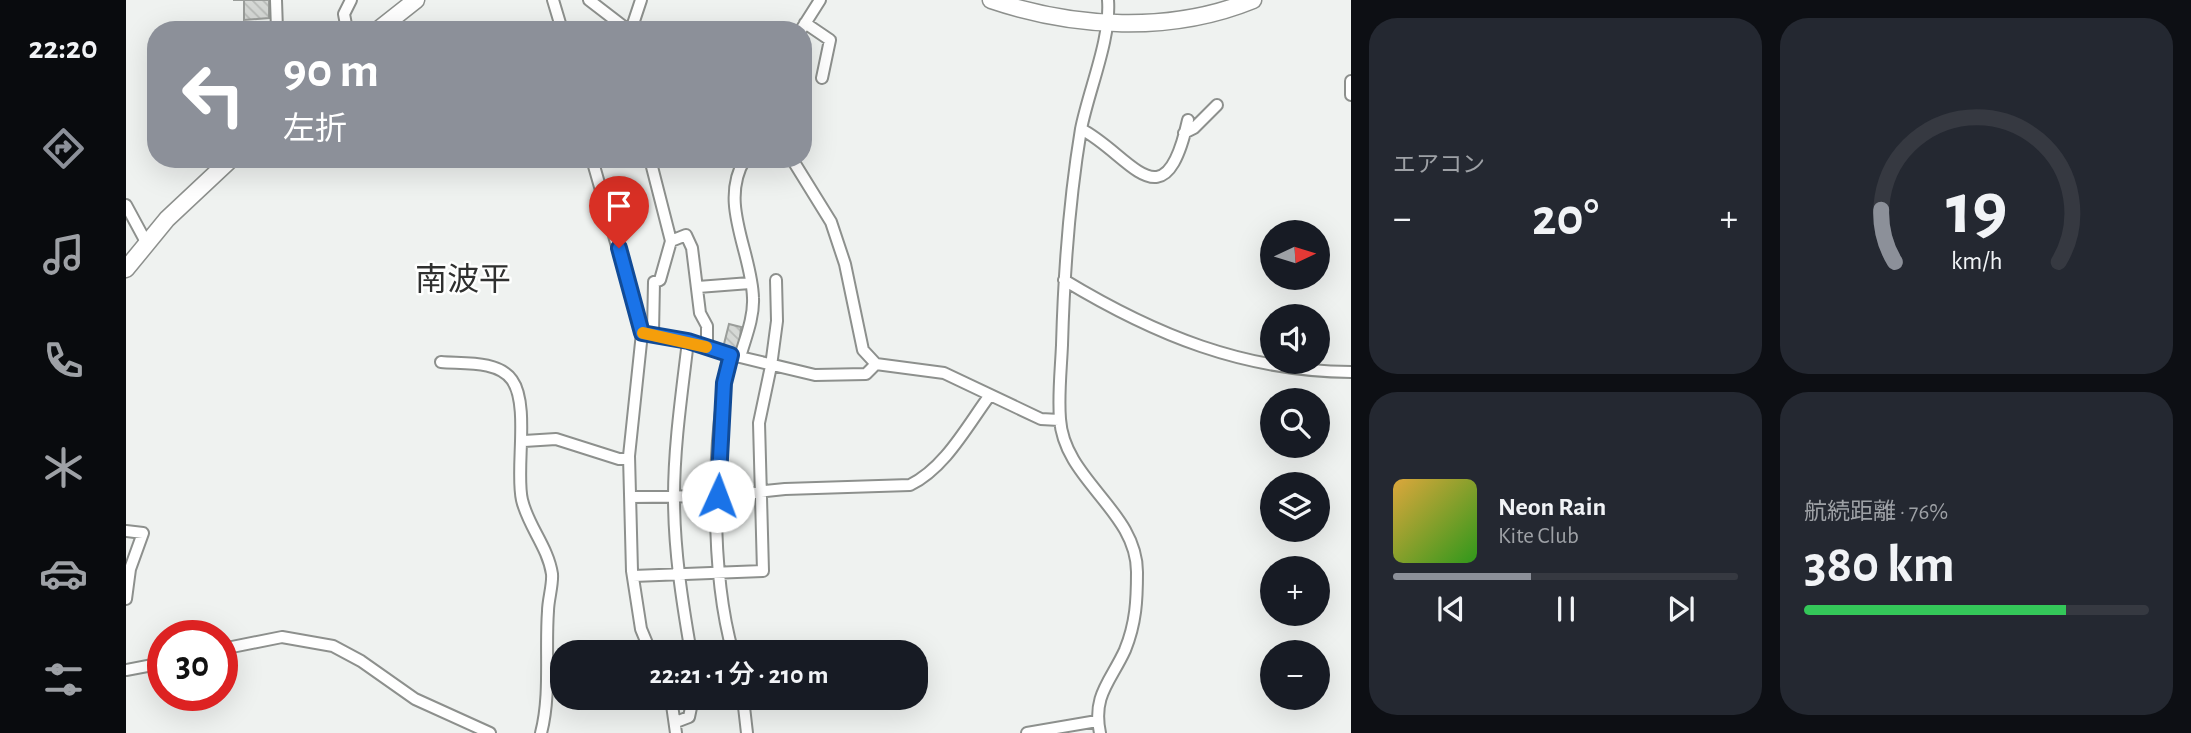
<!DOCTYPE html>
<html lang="ja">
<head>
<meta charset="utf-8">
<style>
	:root { --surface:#171b24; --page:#242831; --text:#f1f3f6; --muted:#9ea1a6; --line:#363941; --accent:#8c9099 }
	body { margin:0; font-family:"Alegreya Sans","Noto Sans JP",sans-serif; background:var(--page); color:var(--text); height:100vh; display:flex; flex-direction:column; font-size:26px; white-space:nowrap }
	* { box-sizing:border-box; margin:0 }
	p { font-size:23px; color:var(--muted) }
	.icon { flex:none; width:38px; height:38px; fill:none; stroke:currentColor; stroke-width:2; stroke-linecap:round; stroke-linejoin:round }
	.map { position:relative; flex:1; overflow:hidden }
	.sheet { display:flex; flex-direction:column; gap:18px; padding:18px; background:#0d0f14; width:840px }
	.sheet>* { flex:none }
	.banner { position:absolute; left:21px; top:21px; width:665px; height:147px; border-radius:28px; box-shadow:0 7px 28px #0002; background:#8c9099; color:#fff; overflow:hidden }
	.needle { width:46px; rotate:86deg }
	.tools { position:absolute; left:1134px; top:220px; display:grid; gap:14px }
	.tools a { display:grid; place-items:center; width:70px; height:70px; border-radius:50%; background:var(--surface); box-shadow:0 7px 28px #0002; font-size:35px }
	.speed { position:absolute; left:21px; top:620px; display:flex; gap:14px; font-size:35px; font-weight:700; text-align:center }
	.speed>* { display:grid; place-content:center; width:91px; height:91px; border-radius:50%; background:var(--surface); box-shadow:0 7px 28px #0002; line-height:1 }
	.speed .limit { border:10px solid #d22; background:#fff; color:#111 }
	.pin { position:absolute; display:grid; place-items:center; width:60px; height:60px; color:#fff; margin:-72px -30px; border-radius:50% 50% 50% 0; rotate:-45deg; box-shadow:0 0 7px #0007 }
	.pin .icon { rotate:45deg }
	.me { position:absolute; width:77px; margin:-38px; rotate:2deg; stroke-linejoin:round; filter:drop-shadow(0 0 5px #0008) }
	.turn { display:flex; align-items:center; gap:24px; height:147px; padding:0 21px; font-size:32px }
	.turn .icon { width:91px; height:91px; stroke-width:2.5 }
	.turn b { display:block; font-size:49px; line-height:60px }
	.big { font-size:52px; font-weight:600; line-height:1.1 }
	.sheet .tile { flex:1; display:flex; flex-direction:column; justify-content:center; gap:10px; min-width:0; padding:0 24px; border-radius:28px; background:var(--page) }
	.sheet .dial { align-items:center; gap:0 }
	.dial svg { height:182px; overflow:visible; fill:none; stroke:var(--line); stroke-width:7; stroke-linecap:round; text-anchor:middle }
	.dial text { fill:var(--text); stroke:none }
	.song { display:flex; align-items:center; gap:21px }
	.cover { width:84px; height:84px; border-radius:10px; background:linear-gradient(135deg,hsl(40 70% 55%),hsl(110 70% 35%)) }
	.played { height:7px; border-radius:4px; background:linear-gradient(90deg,var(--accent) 40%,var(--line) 40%) }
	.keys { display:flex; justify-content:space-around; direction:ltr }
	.heat { display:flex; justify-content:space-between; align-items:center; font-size:38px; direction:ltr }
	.charge { height:10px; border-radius:5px; background:linear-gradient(90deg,#34c759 76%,var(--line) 0) }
	.sheet .tiles { flex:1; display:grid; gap:18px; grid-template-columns:repeat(2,1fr) }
	.trip { position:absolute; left:424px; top:640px; width:378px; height:70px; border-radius:28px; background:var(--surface); box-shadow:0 7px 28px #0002; font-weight:600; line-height:70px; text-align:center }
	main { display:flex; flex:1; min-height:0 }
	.tabs { display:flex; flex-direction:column; width:126px; justify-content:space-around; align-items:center; background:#090b0e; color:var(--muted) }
	.tabs .icon { width:49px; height:49px }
	.tabs .on { color:var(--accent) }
	.tabs b { font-size:32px; color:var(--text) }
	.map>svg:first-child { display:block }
	.building { fill:url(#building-back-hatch); stroke:#9a9d9a; stroke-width:2 }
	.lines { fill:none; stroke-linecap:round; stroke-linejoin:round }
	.minor-casing { stroke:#8d908d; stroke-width:14 }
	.highway-casing { stroke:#8d908d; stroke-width:19 }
	.minor { stroke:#fff; stroke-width:10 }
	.highway { stroke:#fff; stroke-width:16 }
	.route-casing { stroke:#114b97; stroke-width:18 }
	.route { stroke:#1a73e8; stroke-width:12 }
	.slow { stroke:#f59e0b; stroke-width:12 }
	.labels { text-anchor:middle; stroke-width:5; stroke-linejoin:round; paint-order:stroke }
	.quarter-label { font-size:32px; fill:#2f302f; stroke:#fefffe }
</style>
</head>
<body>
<main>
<nav class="tabs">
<b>22:20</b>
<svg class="icon on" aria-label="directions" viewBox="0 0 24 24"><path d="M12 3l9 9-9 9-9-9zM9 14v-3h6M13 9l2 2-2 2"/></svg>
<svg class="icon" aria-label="music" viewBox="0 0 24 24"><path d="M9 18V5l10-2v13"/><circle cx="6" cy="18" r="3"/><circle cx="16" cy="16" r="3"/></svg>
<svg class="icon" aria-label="phone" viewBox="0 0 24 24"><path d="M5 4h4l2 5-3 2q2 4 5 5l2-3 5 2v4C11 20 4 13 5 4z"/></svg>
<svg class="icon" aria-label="climate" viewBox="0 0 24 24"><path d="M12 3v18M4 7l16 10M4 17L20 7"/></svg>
<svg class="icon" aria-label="car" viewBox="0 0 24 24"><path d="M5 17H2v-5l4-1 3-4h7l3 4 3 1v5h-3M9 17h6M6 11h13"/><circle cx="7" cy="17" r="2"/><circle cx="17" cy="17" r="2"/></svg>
<svg class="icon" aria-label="filters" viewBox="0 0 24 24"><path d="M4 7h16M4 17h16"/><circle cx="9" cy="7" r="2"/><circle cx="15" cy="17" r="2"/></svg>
</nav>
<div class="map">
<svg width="1225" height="733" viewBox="0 0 1225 733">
	<defs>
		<pattern id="building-back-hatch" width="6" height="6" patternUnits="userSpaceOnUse" patternTransform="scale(1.75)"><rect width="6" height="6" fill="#d5d8d5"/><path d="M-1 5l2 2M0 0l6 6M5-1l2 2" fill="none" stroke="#b7bab7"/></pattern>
	</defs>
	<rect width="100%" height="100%" fill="#eff2f0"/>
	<path class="building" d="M107,0H143V18L118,20V0Z
		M603,324L615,327L613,351L597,348Z"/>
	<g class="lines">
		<g class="minor-casing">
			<path id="minor" d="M150,0L151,30
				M427,0L436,30
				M463,0L502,30
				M679,23L704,40L696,78
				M221,30L218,14L225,0
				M505,30L515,0
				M675,30L694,0
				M1225,81V95
				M955,129C1004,154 1038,228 1062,120
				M1058,133L1068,128L1091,105
				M466,159L516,333L503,456L506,571L515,629L525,653
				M524,159L545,241
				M666,159L705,222L719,264L737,350L750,364L818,373L915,419L933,420
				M0,205L20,242
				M938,280C1029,335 1117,371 1225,372
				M572,287L624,283
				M516,333L562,341L614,357L689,375L740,374L750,364
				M527,333L528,282L534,280L545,241L560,235L566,248L574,313L581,326V347
				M562,341C556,392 548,445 548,497C548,550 556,601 565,653
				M605,355C585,436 584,572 607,653
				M614,357C619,339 628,318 627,298C626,252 592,203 619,159
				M315,362C336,364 372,360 386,380C404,405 389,471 396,500C402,526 422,547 426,574C427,585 422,600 422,611C419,651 425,695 415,733
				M398,441L430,439L493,459H503
				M505,497L591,496L659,489L784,485C819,468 841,426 864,395
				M0,531L17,533L4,569L0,599
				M507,576L637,571L633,423L645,366L651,321L650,280
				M96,649L156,637L207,646L235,661L289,699L364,733
				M0,670L37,663
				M545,698L550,733
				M617,698L621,733
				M550,722L563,717L567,698
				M901,733L971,721
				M974,733C966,695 985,681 999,650C1010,623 1011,600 1011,572C1011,511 938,480 934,419C932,395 935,369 936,345C938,272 943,201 955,129C963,89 985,39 982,0"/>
		</g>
		<g class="highway-casing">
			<path id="highway" d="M865,0C948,28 1044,34 1127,0
				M252,30L290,0
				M0,269L41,219L105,159"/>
		</g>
		<use href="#minor" class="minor"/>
		<use href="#highway" class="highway"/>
	</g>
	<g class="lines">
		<g class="route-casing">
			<path id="route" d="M493,248L516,333L562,341L605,355L598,383L592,496"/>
		</g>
		<use href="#route" class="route"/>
		<path class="slow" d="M517,333L580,347"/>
	</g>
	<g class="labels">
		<g class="quarter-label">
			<text x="337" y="290">南波平</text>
		</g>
	</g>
</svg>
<div class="tools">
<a><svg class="needle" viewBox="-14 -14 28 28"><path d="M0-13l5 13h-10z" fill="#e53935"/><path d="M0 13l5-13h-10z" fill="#9ea1a6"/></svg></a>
<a><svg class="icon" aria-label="sound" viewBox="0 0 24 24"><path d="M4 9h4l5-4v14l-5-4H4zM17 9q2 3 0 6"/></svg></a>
<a><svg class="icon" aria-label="search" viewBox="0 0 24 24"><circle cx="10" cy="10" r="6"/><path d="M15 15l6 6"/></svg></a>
<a><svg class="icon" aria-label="layers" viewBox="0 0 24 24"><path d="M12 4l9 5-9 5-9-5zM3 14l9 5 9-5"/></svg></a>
<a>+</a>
<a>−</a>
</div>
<div class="speed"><div class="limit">30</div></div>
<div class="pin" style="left:493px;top:248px;background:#d93025"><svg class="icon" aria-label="arrive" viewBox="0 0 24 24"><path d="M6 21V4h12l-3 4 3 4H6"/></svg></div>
<svg class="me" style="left:592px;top:496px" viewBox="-20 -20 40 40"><circle r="19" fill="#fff"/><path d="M0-13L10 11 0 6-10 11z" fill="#1a73e8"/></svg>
<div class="trip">22:21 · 1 分 · 210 m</div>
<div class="banner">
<div class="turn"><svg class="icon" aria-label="left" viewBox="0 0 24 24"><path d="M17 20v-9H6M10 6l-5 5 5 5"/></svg><div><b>90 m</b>左折</div></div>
</div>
</div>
<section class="sheet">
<div class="tiles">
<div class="tile"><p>エアコン</p>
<div class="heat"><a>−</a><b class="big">20°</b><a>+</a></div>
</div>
<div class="tile dial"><svg viewBox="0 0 100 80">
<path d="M14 69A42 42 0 1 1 86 69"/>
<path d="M14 69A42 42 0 0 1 8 46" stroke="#8c9099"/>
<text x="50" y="56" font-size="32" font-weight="700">19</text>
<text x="50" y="72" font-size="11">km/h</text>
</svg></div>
<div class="tile">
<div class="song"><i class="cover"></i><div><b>Neon Rain</b><p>Kite Club</p></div></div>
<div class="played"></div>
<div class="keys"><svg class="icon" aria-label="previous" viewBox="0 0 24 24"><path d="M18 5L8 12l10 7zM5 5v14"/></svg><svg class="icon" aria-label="pause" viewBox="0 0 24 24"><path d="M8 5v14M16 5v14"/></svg><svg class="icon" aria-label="next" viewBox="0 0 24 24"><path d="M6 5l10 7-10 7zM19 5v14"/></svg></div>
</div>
<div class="tile"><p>航続距離 · 76%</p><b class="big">380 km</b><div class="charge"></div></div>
</div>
</section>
</main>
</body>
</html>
